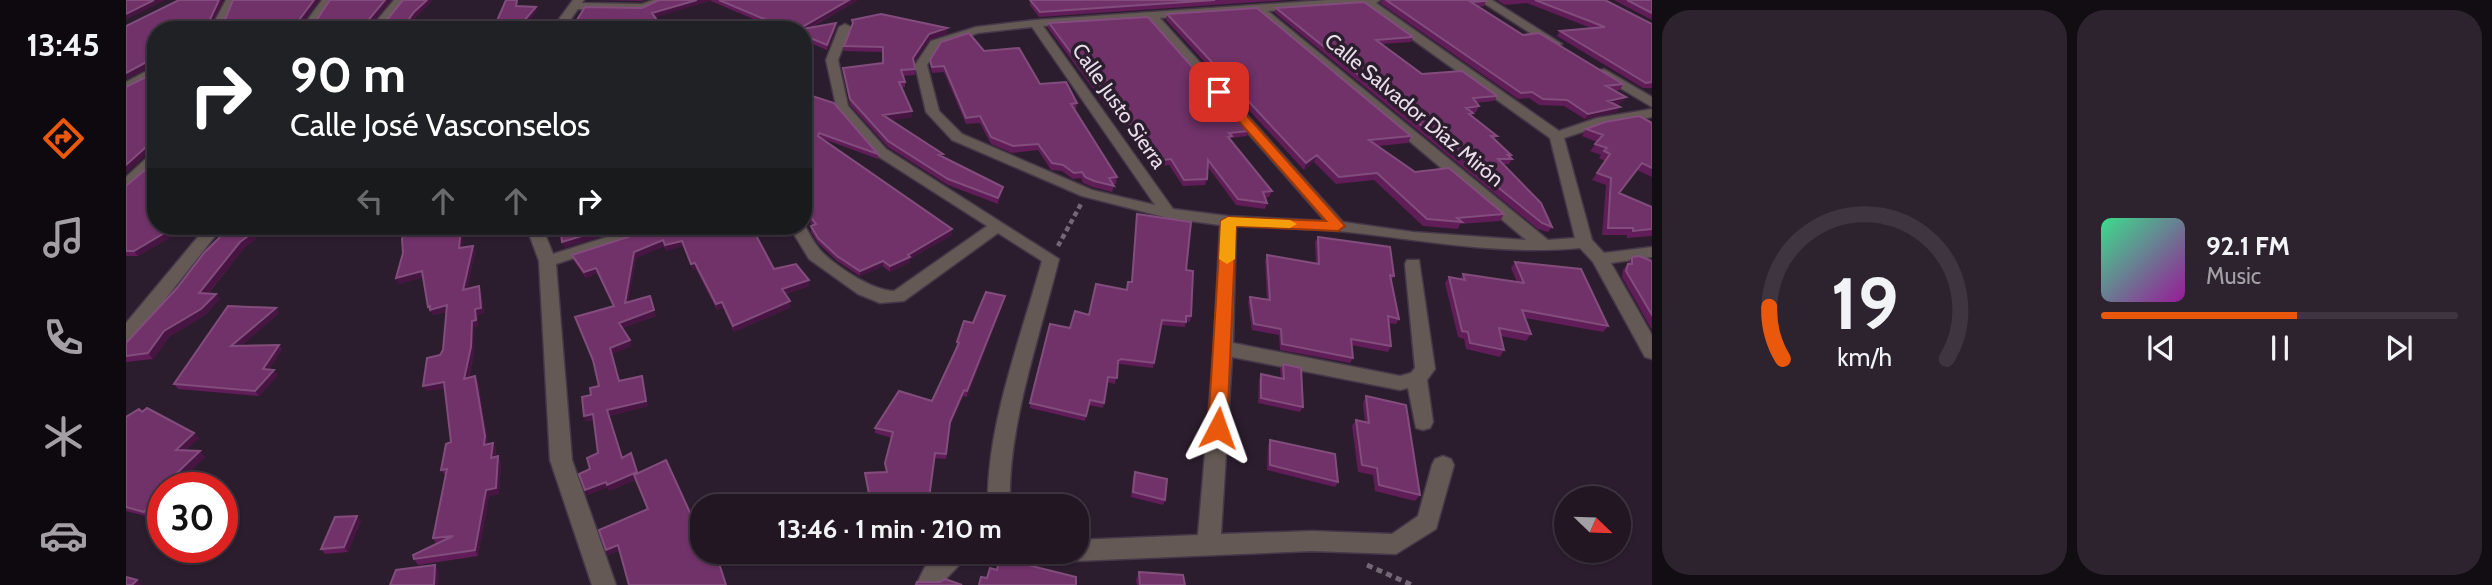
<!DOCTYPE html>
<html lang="en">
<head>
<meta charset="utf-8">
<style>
	:root { --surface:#211622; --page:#2d232f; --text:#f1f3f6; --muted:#a29fa5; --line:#3e3540; --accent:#ea580c }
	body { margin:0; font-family:Cabin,sans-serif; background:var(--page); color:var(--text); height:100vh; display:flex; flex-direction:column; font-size:26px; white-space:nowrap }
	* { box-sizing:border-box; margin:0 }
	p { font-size:23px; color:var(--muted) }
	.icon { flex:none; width:38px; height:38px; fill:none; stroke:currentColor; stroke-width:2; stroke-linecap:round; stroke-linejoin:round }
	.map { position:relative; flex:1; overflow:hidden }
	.side { display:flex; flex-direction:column; gap:10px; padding:10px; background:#120c13; width:840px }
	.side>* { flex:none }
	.hud { position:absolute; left:21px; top:21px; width:665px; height:214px; border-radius:28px; box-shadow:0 2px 5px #0004,0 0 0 2px var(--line); background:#202124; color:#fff; overflow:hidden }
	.needle { width:46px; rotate:113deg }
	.fabs { position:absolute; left:1428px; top:486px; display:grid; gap:14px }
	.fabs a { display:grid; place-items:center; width:77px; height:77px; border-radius:50%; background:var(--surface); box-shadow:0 2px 5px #0004,0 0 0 2px var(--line); font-size:35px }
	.speed { position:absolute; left:21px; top:472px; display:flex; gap:14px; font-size:35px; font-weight:700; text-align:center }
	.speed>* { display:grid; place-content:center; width:91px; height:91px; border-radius:50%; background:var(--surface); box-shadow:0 2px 5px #0004,0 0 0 2px var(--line); line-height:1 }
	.speed .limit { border:10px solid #d22; background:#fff; color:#111 }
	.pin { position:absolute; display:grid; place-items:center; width:60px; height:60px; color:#fff; margin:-30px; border-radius:14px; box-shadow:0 4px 10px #0006 }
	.me { position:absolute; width:77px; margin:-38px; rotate:4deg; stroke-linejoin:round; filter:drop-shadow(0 0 5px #0008) }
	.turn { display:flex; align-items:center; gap:24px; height:147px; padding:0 28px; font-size:32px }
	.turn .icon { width:91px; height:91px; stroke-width:2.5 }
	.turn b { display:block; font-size:49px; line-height:60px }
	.lanes { display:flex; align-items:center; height:66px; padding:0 28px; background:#0003; justify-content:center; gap:35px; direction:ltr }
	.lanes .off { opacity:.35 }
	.side .card { flex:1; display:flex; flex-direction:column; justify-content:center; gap:10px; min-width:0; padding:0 24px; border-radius:28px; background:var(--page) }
	.side .dial { align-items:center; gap:0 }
	.dial svg { height:182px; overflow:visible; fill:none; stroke:var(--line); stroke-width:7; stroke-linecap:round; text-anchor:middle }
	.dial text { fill:var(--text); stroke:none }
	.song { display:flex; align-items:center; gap:21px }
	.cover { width:84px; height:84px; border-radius:10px; background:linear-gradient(135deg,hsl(150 70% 55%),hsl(300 70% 35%)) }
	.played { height:7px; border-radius:4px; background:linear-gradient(90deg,var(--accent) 55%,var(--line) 55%) }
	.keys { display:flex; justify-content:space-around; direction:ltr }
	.side .tiles { flex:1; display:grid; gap:10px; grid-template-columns:repeat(2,1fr) }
	.trip { position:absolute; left:564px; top:494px; width:399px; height:70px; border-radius:28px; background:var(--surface); box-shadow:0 2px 5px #0004,0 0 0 2px var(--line); font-weight:700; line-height:70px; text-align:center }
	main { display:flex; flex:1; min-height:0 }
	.dock { display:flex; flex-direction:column; width:126px; justify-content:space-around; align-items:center; background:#0d090e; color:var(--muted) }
	.dock .icon { width:49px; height:49px }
	.dock .current { color:var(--accent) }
	.dock b { font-size:32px; color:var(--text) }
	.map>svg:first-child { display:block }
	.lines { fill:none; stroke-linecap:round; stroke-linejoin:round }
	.minor-casing { stroke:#463848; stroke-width:3 }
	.path-far1 { stroke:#736675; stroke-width:4.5; stroke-dasharray:5 3.5; stroke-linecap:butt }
	.path { stroke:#736675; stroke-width:5; stroke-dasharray:6 4.5; stroke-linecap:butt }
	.minor { fill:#645955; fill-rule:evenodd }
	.wall { fill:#611d58 }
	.shaded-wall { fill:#461541 }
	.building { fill:#703268; stroke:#824d7c; stroke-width:2 }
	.route { fill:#ea580c; stroke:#983908; stroke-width:2 }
	.slow { fill:#f59e0b }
	.labels { text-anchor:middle; stroke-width:7; stroke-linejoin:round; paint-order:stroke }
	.far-street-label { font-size:21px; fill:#e8dee9; stroke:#2c1d2e }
</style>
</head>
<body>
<main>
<nav class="dock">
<b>13:45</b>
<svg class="icon current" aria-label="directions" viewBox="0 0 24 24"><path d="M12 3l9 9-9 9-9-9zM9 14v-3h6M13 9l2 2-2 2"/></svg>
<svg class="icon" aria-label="music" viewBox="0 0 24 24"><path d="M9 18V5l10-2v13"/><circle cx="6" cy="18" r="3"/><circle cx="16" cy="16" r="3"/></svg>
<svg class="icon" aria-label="phone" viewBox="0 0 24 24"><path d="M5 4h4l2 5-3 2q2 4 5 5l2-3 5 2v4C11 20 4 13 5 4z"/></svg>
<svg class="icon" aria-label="climate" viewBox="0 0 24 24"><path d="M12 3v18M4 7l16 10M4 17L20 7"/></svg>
<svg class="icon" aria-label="car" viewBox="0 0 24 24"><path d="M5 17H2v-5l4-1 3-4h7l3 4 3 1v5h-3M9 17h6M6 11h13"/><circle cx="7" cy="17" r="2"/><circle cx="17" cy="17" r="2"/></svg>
</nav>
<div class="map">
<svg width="1526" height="585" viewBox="0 0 1526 585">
	<rect width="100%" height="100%" fill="#2c1d2e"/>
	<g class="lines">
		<g class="minor-casing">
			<path id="minor" d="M100,0H110L96,30H84Z
				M196,0H206L186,30H174Z
				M268,0H279L255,30H243Z
				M447,0H458L456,3L516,4L527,0H543L517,10L452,9L437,30H425Z
				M1201,0H1254L1250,3L1433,131L1471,118L1526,109V117L1474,126L1438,138L1466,240L1478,253L1526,247V257L1485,263L1526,335V359L1519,357L1467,262L1454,248C1373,256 1293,239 1212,231C1178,228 1144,228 1110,226L1107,343L1274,376L1285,373L1289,368L1279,264L1281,260H1293L1309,369L1301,380L1307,422L1304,428L1297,430L1290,428L1282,388L1274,390L1106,357L1095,534L1186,531L1266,534L1292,516L1306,465L1309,459L1317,456L1325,459L1328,465L1310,529L1270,554L1186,551L950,561L925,558L921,551H950V540L1072,535L1088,348L1094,225L1042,218L956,196L826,140L800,112L789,65L805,41L850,27L909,20ZM1237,4L1424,138L1449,238L1422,240L1142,11ZM1130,11L1400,240L1287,232L1217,222L1034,18ZM1022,19L1199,221L1102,216L1047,209L917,26ZM906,27L1029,205L966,190L836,134L813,111L801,65L813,46L852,33Z
				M1353,0H1366L1436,44L1426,47Z
				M719,24L725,27L712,60L722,106L760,149L933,259C914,336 881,427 884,506H862C860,427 895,337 916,261L872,233L778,301L754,303L732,294L683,259L663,226H677V223C683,232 688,244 696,252C711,267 747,291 768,291L861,226L750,155L711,110L700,60L713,27Z
				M30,66V75L0,91V82Z
				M1478,69L1526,97V107L1474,76V70Z
				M30,153V165L5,188L0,190V177L25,154Z
				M81,226H97L7,340L0,342V323Z
				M400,226H416L427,254L516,226L524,231L522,234L430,264L446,460L490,585H466L424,460L413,261Z
				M816,551H844L840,558L814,585H790L799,567Z"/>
		</g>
		<path class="path-far1" d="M932,246L955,204"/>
		<path class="path" d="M1241,565L1286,585"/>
		<use href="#minor" class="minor"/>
	</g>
	<path class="wall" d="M53,0H97L85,27H96L107,0H193L173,27H186L204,0H265L242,27H255L277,0H307L290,17L280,30H30V226H63L12,256H0V186L28,162L29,151L23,152L0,173V87L28,73L29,64L0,79V26Z
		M467,0H519L516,1Z
		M533,0H732L684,28L710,23V28L701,50L677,40V30H653L585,1L516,8Z
		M904,0H1162L913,17L904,5Z
		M1256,0H1359L1360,1L1358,6L1352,7L1397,35L1497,84L1494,90L1488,91L1496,103L1489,104L1494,107L1490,112L1459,119L1438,106L1413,105L1403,98L1392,99L1254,3Z
		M1371,0H1479L1526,24V88H1517L1431,36L1434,31L1465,28L1401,3L1379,5Z
		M1488,0H1526V20Z
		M1150,8L1287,37L1285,42L1255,44L1296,74L1371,96L1368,101L1350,103L1353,106L1350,112H1346L1347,113L1346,116L1371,136L1368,140L1385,155L1384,157L1386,159L1383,164H1377L1426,227L1422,232L1412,229L1149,13Z
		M1041,14L1285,136L1282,143L1252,146L1289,172L1378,214L1374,221L1334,224L1332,229L1297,226L1248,180L1210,184L1188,162L1178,170L1040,20Z
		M726,20L821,28L820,34L803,40L788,62L789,75L777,76L779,82V87L775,88L786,117L764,120L817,154V157L876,193L872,204L822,185L762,147L724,105L717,68L757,63V52L718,51V46L726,25Z
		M923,23L1123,131L1121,136L1105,138L1104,140L1146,191L1143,197L1139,198L1141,203L1139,209L1110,205L1082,167L1081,179L1079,185L1057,186L1043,165L1028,167L985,106H980L922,28Z
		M858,51L914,84L951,103L950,109H948L991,177L990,184H987L988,186L986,192L967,187L957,183L955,178L947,179L936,171L925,170L912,150L886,153L865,144L854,123L840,124L818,72L806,73L804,65V60Z
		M677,93L752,154V159L695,138L826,229V235L784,259V262L764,272L757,266L734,276L711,261L692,243L685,232V226H687L677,212Z
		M1526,123V177L1511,170L1493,193L1526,207V236L1501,238V235H1476L1480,185L1466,180L1479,161L1473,158L1475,155L1464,151L1471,142L1456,136L1460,129Z
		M1011,214L1060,270L1065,316L1064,322L1060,321L1059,327L1035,325L1027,368L993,364L992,365L989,384L981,382L977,408L963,405L959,421L904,408V403L944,328L1001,290L1005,282Z
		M105,226H149L141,233H137L118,248L82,294H90L94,299L79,315L43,337L27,359L0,362V343L51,288Z
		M338,226L336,248L347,246L349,252L341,289L353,286L355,292L358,313L352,315V326L348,327V353L343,378L352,382L362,444L370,448L369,457L375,462L373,494L363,496L352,556L292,565L288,559L310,543L307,538L320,475H319L315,470L325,442L319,388L300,391L314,355L317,350L320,312L307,315L306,312H304L302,307L297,277L273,284L270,278L277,253Z
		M519,226H610L613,231L648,269L683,286L659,294L665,307L608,332L597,308L591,310L570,269L567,270L557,246L540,251L538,246L510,258L502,302L530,316L496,328L504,340L505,346L486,354L493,381L516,376L522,406L483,416L496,458L571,528L494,550L482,555L522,509L509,480L483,491L482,487L461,495L464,469L472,453L468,420L460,421L458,416L465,395L473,386L487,306L471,273L460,278L448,261L446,255L521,231L523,228Z
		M1192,237L1268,276L1265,281L1273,319L1270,324L1262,323L1265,346L1262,352L1225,345L1227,358L1224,363L1154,350L1153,335L1126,330L1122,302L1124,297L1141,299L1139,261L1141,255L1190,263L1189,242Z
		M1506,257L1526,261V330L1496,277L1497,270Z
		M1389,262L1482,326L1477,332L1399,318L1405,334L1400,341L1375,336L1378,350L1374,357L1340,349L1338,339L1332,337L1319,283L1323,277L1334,279L1337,274L1391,282L1385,268Z
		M879,296L878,301L841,397L837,396L824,427L820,459L808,458L803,506H744L739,473L760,472L759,463L766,438L749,433V428L806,401L830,348L831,342L847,323Z
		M150,308L153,313L115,346L153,345L156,350L143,369L152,375L133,396L52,389L48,384Z
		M1157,364L1177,407L1174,412L1132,403L1133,379L1135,374L1155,378L1154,369Z
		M1240,396L1294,495L1289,501L1249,491L1247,475L1232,472L1226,426L1230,420L1239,422L1237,403Z
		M16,412L73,438L60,450L74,451L79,457L46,488H37L24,517L0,511V417Z
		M1144,440L1212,482L1209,487L1141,470L1142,445Z
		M1009,472L1039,500L1037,505L1005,497L1007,477Z
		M231,516L235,521L222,552L199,554L195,549Z
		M1013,572L1059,585H1011L1010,580Z"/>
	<path class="shaded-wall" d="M28,0H39L0,20V14Z
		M93,0H97L83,30L80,28Z
		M188,0H193L171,30L170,24Z
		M259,0H265L240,30L239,24Z
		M301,0H307L290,17L280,30H275L288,12Z
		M571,0H585V1L527,18L526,13Z
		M723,0H732L677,31L671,30Z
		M410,7L411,11L396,30H390Z
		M710,23V28L701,50V45Z
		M821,28L820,34L803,40L787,64V58L803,34Z
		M26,59L29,64L0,79V73Z
		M1500,97L1496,103L1479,106L1482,101Z
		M1494,107L1490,112L1459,119L1462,114Z
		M786,111V117L757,121V115Z
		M26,145L29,150L23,152L0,173V165L20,147Z
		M1191,155L1188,162L1178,170L1180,163Z
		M877,187L876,193L872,204V198Z
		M50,226H63L12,256L8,251Z
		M139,226H149L141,233L137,228Z
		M335,226H338L336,254L333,248Z
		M489,226H508L438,248L436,242Z
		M134,227L137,233L118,248L77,299L73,293L114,242Z
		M826,229V235L784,259V262L764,272V266Z
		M537,240L538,246L510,258L501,309L499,303L508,252Z
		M556,241L557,246L540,251L539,245Z
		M347,246L349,252L339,296L337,290Z
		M757,261V266L734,276V271Z
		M569,263L570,269L567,270L565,264Z
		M470,268L471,273L460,278L458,272Z
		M296,271L299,277L273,284L270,278Z
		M683,280V286L657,294L656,289Z
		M353,286L355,292L358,313L352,315V326L348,327V353L341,384L338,379L346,321Z
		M90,294L94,299L79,315L43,337L27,359L22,353L38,331Z
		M879,296L878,301L841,397V391Z
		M664,301L665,307L608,332L607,326Z
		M596,302L597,308L591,310L590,304Z
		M321,305L323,311L307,315L302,307Z
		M150,308L153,313L108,352L105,346Z
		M528,310L530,316L495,328L493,323Z
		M504,340L505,346L486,354L484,348Z
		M153,345L156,350L140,374L137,369Z
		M148,370L152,375L133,396L129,391Z
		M349,376L352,382L362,442L361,450L358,445Z
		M516,376L522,406L483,416L481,410Z
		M318,382L321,388L300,391L297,386Z
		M838,390L837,396L824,427L820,459L824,422Z
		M467,414L469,419L460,421L458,416Z
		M68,433L73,438L55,455L50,450Z
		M367,443L370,448L368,463L365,458Z
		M74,451L79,457L46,488H37V503L24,517L18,512L31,492Z
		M372,456L375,462L373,494L363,496L352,556L349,550L360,490Z
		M511,472L513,478L483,491L482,487L461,495L459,490L480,482Z
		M231,516L235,521L222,552L218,547Z
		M492,545L494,550L482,555L480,550Z
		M309,565L313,571L312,585H308Z
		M11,580L16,585H6Z"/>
	<path class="building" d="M0,0H28L0,14Z
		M53,0H93L80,28L96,27L107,0H188L170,24V27H186L204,0H259L239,24V27H255L277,0H301L288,12L275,30H30V226H50L8,251H0V186L28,162L29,148L26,145L20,147L0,165V87L28,73L30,61L26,59L0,73V26Z
		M380,0H391L390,6L410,7L390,30H367Z
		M533,0H571L526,13L538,30H429V28L449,23L459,7L516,8Z
		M593,0H723L671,30H664Z
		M904,0H1089L914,12Z
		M1260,0H1359L1360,1L1345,2L1397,35L1413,33L1497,84L1480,86L1500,97L1482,101L1494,107L1462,114L1441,100L1417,99L1406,92L1395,93Z
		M1409,0H1479L1526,24V82L1520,83L1434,31L1479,27Z
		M1501,0H1526V13Z
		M1238,2L1287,37L1250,40L1296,74L1336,71L1371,96L1347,98L1353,106L1340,108L1347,113L1343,114L1371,136H1365L1385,155H1382L1386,159H1372L1415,203L1426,227L1416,223L1150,8Z
		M1131,8L1285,136L1243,140L1289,172L1323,168L1378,214L1331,218L1336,222L1301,219L1251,173L1213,177L1191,155L1180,163L1041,14Z
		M755,14L821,28L803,34L787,58L789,69L775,70L779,82H773L786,111L757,115L817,154L813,155L877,187L872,198L822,179L762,141L724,99L717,68L757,63V47L718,46L727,23L726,20Z
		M1022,17L1123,131L1103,133L1106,136L1102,137L1146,191L1137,192L1141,203L1112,199L1082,160L1081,179L1058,180L1045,159L1029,161L986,100L981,101L923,23Z
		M710,23L701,45L677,35V30H671Z
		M843,33L858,51L893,48L914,84L940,82L951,103L945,104L991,177L983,178L988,186L968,181L959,177L956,172L948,173L937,165L926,163L912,144L887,146L865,137L854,116L840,118L818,66L806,67L804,60L815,42Z
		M677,93L708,103L752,154L693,133L692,136L826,229L782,255L784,257L764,266L757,261L734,271L711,256L692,238L685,226L690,224L677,207Z
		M1513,116L1526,123V168L1516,163L1493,193L1526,207V229L1507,231V228H1482L1485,178L1471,173L1484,154L1478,151L1481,148L1469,144L1477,135L1460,129L1479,122Z
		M1011,214L1065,222L1060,270L1067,271L1065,316H1060V322L1036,320L1028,363L995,359L992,361L991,378L982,377L978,403L964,400L960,416L904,403L924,324L944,328L949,311L963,315L970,284L1001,290L1002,282H1006Z
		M105,226H139L137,228L134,227L114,242L73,293L90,294L75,309L38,331L22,353L0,356V343L51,288L78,253Z
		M280,226H335L333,248L347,246L337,290L353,286L355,308L349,309L350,320L346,321L345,347L338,379L349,376L359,436L358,445L367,443L365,458L372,456L370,488L360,490L349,550L288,559L287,555L327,536L307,538L321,469L315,470L320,444L325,442L318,382L297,386L301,358L314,355L317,350L321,305L304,310V306L302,307L296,271L270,278L277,253L276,239Z
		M434,226H489L436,242Z
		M525,226H610L613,231L626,228L648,269L670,264L683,280L656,289L664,301L607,326L596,302L590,304L569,263L565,264L556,241L539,245L537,240L508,252L499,303L524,296L528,310L493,323L504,340L484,348L493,381L516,376L520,401L481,410L496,458L505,453L511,472L481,485L480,482L459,490L453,474L464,469L461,458L472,453L467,414L458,416L456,397L465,395L464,388L473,386L467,360L449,317L488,306L470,268L458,272L446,255L521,231Z
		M1192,237L1264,247L1268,276L1264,275L1273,319L1262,316L1265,346L1225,339L1227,358L1156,344L1155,329L1128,324L1124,297L1144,300L1141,255L1193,264Z
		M1513,256L1526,261V315L1500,271L1502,264H1506V257Z
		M1389,262L1455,269L1482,326L1396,310L1405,334L1373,328L1378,350L1344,343L1342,332L1336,331L1323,277L1339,280L1337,274L1398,283Z
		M860,292L879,296L841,391L838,390L824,422L820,454L809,453L802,506H780V502L745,504L739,473L761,472L759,463L767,432L749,428L773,391L806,401L833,343L831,342L838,321L847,323Z
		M102,306L150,308L105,346L153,345L137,369L148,370L129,391L48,384Z
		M1157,364L1175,368L1177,407L1135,398V374L1158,379Z
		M1240,396L1280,405L1294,495L1253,485L1251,468L1236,465L1230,420L1243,423Z
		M21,408L68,433L50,450L74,451L31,492L35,493L18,512L0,507V417L13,409L16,412Z
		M1144,440L1209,454L1212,482L1144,465Z
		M540,460L571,528L576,526V551H589L600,585H503L492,545L480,550L473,530L522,509L508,475Z
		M1009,472L1041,479L1039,500L1007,492Z
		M231,516L218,547L195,549L209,517Z
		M874,558L950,577V585H853L855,577L861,578L864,568L871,570Z
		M309,565L308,585H264L270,570Z
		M1013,572L1057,575L1059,585H1014Z
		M0,577L11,580L6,585H0Z
		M819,579L836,585H790L791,582H814Z"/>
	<path class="route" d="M1089,89H1097L1219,226L1212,231L1110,226L1101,428L1098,433L1092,435L1085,433L1082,428L1095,221L1102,217L1200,221L1089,94Z"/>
	<path class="slow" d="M1102,217L1164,220L1171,224L1164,228L1110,226L1109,259L1101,264L1093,259L1095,221Z"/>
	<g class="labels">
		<g class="far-street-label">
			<text transform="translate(993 106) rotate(55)" y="7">Calle Justo Sierra</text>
			<text transform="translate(1288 110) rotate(40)" y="7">Calle Salvador Díaz Mirón</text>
		</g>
	</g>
</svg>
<div class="fabs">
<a><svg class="needle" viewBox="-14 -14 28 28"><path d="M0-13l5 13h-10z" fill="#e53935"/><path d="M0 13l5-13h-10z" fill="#a29fa5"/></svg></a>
</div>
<div class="speed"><div class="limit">30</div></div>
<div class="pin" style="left:1093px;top:92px;background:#d93025"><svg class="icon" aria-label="arrive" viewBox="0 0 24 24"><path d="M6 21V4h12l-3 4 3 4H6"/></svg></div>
<svg class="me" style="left:1092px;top:428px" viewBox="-20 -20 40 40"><path d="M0-17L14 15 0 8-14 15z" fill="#ea580c" stroke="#fff" stroke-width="4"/></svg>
<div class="trip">13:46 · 1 min · 210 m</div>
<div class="hud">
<div class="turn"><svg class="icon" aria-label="right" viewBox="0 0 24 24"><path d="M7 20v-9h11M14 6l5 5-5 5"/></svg><div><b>90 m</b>Calle José Vasconselos</div></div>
<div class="lanes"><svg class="icon off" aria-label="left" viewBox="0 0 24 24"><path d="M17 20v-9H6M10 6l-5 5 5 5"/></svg><svg class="icon off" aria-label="ahead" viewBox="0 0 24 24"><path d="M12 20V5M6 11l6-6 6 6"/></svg><svg class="icon off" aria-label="ahead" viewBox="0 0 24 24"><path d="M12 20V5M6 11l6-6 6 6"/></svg><svg class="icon" aria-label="right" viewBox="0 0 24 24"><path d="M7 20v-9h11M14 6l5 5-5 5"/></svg></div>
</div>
</div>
<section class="side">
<div class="tiles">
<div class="card dial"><svg viewBox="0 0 100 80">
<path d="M14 69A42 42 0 1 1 86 69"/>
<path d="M14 69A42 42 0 0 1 8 46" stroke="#ea580c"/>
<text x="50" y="56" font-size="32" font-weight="700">19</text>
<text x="50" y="72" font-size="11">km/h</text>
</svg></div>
<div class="card">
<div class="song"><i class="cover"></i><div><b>92.1 FM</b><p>Music</p></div></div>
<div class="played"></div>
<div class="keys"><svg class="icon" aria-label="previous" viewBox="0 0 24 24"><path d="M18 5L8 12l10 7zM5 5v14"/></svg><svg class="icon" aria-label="pause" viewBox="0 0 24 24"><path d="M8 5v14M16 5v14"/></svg><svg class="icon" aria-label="next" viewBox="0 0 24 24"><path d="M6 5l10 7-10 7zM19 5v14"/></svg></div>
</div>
</div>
</section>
</main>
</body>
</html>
